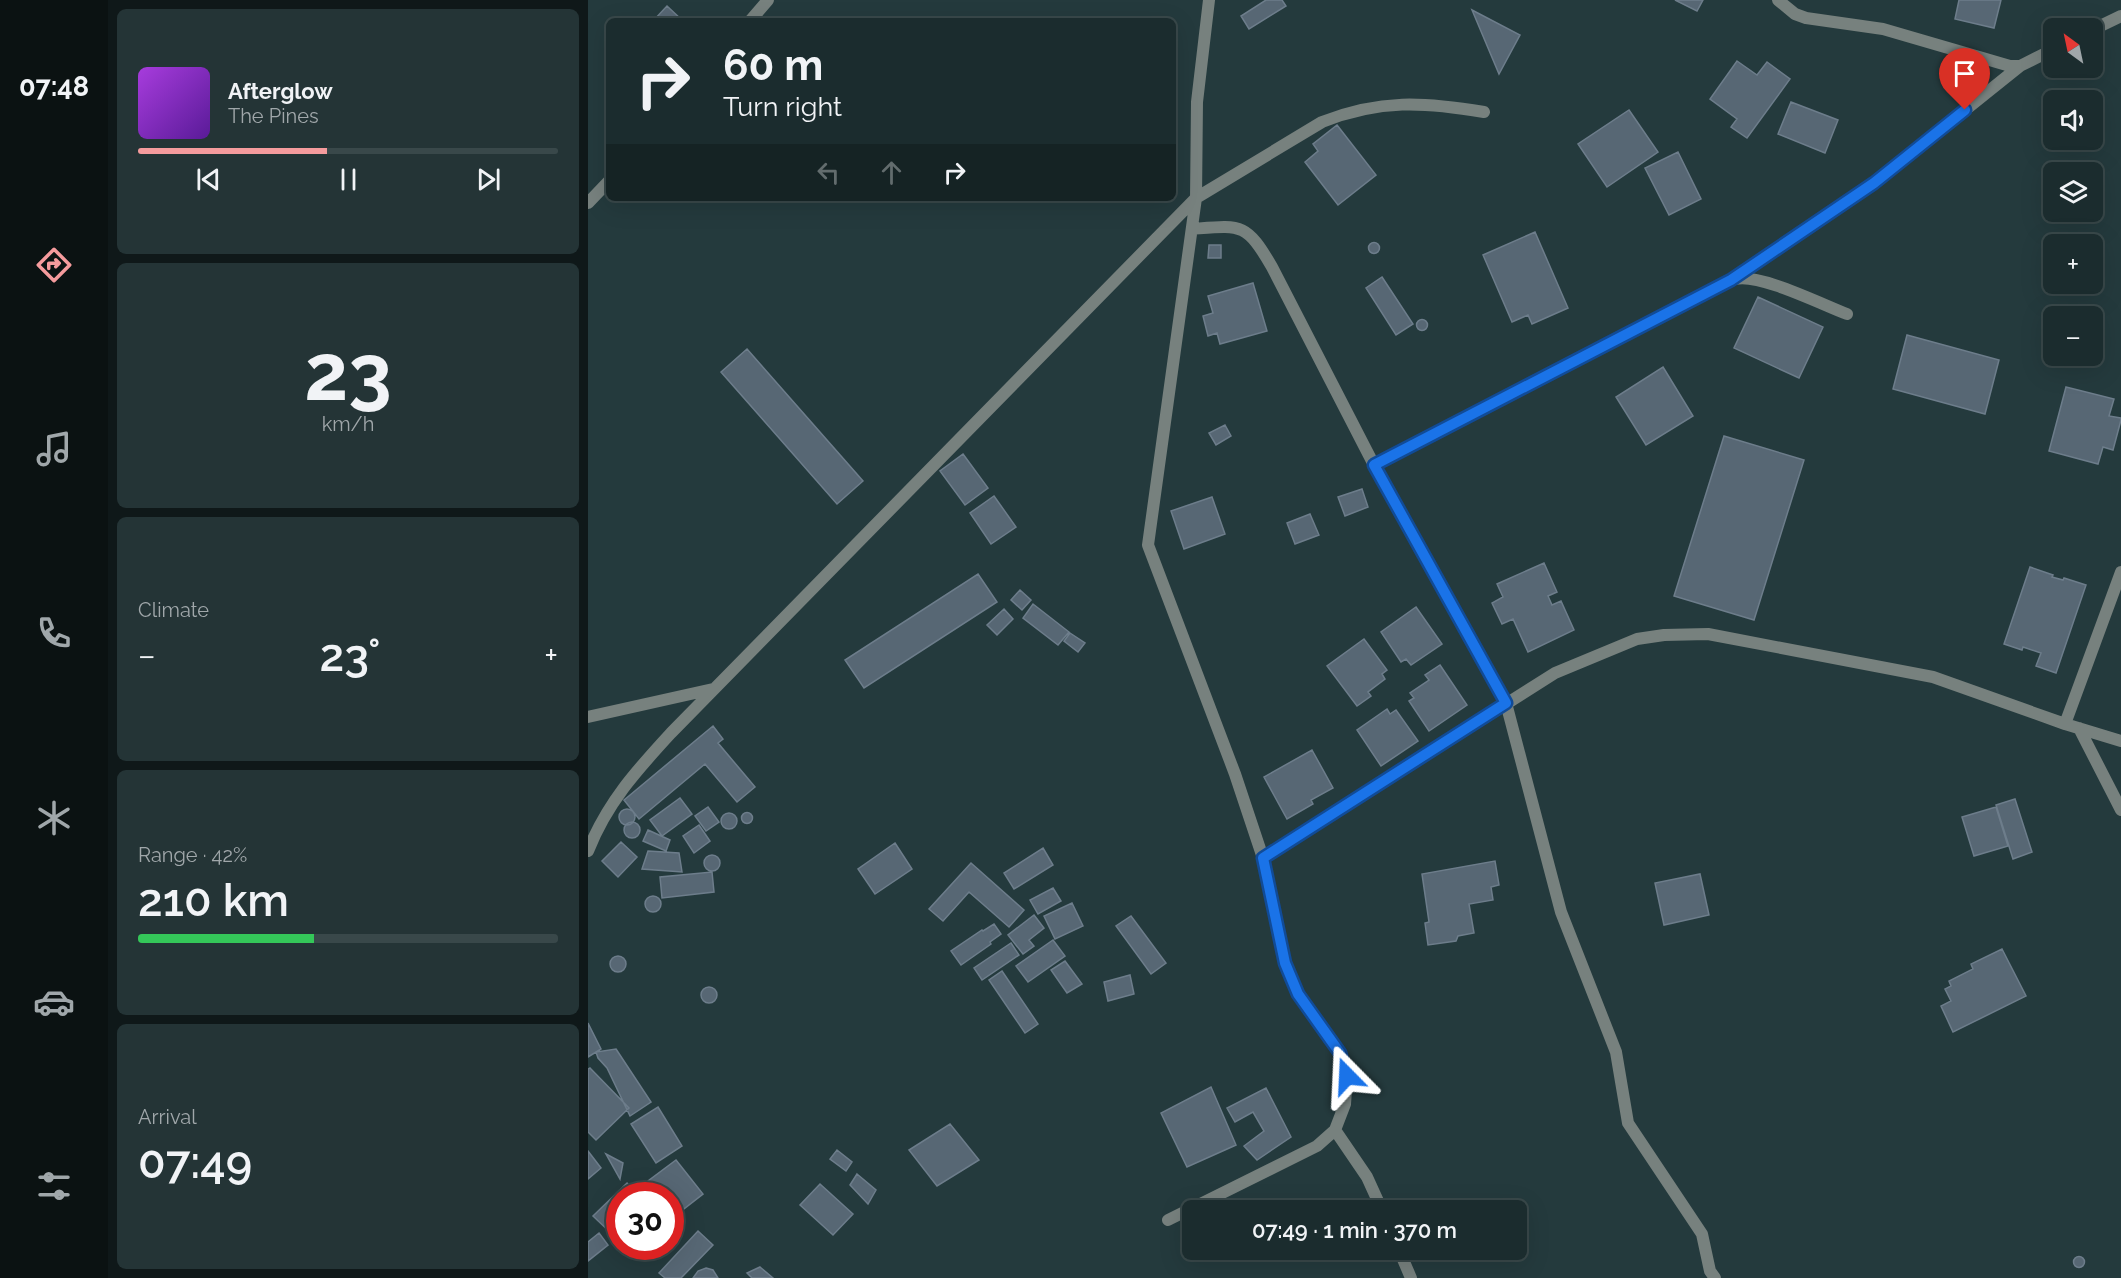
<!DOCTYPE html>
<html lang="en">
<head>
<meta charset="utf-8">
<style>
	:root { --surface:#1b2c2e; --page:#243436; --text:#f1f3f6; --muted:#a0a7aa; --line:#39484a; --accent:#f59b9d }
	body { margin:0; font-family:Raleway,sans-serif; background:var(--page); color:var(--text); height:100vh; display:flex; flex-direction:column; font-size:22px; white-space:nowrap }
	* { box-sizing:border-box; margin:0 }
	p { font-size:20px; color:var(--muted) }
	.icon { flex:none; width:33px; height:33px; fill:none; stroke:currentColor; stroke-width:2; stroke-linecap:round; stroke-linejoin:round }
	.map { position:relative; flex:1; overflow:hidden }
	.sheet { display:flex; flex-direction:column; gap:9px; padding:9px; background:#0f1819; width:480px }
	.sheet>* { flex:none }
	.guide { position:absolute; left:18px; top:18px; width:570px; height:183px; border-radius:9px; box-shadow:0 6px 24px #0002,0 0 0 2px var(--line); background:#1b2c2e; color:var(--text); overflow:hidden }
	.needle { width:39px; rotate:327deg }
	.tools { position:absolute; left:1455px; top:18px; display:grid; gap:12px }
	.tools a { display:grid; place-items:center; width:60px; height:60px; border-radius:9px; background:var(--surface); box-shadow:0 6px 24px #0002,0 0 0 2px var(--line); font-size:30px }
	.speed { position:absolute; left:18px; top:1182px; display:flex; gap:12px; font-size:30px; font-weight:700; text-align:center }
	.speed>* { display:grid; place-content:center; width:78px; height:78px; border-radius:50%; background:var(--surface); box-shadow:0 6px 24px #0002,0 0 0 2px var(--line); line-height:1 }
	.speed .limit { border:9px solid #d22; background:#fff; color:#111 }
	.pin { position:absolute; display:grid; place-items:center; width:51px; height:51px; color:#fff; margin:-62px -26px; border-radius:50% 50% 50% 0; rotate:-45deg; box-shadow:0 0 6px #0007 }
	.pin .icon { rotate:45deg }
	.me { position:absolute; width:66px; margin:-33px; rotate:339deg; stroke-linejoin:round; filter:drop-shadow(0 0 4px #0008) }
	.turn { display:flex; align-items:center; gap:21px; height:126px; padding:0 18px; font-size:27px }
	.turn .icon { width:78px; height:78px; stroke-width:2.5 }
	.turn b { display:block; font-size:42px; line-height:51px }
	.lanes { display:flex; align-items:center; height:57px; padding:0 18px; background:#0003; justify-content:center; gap:30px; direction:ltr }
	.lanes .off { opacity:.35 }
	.big { font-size:45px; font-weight:600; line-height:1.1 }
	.sheet .widget { flex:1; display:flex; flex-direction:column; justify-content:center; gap:9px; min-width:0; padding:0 21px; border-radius:9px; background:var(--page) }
	.sheet .dial { align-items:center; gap:0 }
	.dial b { font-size:78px; line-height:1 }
	.song { display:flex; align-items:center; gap:18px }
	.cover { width:72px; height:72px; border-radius:9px; background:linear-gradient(135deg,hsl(280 70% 55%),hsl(270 70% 35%)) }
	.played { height:6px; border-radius:3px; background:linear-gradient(90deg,var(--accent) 45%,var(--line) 45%) }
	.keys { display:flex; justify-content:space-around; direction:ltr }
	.heat { display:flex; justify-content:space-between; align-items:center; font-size:33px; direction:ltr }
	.charge { height:9px; border-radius:4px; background:linear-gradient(90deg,#34c759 42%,var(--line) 0) }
	.trip { position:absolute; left:594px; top:1200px; width:345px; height:60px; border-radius:9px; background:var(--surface); box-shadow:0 6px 24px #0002,0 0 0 2px var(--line); font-weight:600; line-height:60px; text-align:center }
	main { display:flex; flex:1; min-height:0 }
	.menu { display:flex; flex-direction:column; width:108px; justify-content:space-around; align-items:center; background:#0b1212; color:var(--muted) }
	.menu .icon { width:42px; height:42px }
	.menu .active { color:var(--accent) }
	.menu b { font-size:27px; color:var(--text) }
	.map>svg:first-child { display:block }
	.building { fill:#576774; stroke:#6d7d8b; stroke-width:1.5 }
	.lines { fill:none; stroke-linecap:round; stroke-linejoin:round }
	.minor { stroke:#77817e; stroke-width:12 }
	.route-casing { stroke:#114b97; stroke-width:15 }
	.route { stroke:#1a73e8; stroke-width:10 }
</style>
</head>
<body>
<main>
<nav class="menu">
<b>07:48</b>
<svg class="icon active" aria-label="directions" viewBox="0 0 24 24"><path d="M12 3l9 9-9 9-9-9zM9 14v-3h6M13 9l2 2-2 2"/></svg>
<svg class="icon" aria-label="music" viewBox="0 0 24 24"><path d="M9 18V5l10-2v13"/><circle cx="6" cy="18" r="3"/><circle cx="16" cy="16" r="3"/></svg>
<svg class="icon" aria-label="phone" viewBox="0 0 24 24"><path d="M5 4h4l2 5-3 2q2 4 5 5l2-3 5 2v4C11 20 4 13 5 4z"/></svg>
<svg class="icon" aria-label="climate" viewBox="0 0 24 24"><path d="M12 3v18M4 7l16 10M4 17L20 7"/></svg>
<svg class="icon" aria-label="car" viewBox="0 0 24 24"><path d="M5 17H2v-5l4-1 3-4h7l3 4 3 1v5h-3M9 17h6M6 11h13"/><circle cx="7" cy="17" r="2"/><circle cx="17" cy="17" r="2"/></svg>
<svg class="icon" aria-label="filters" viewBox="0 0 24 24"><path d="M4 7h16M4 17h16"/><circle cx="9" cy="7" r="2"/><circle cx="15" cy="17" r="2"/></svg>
</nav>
<section class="sheet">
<div class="widget">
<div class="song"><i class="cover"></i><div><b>Afterglow</b><p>The Pines</p></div></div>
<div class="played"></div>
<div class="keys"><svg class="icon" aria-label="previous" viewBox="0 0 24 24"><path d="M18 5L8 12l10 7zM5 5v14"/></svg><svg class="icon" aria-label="pause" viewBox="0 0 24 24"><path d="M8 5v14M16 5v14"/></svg><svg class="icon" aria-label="next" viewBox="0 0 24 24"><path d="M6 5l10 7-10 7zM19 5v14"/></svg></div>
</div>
<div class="widget dial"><b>23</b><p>km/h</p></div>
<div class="widget"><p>Climate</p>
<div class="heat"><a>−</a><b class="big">23°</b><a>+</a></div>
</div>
<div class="widget"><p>Range · 42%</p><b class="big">210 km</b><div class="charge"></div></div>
<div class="widget"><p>Arrival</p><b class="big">07:49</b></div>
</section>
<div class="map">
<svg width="1533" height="1278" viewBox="0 0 1533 1278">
	<rect width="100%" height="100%" fill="#243a3d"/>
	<path class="building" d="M678,0H694L698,6L661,29L653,16Z
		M1087,0H1115L1109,11Z
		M1371,0H1413L1406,28L1367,19Z
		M79,6L95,21H65Z
		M884,10L932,35L911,74Z
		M1149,61L1169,75L1179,62L1202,79L1159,138L1143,127L1149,119L1122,99Z
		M1203,102L1250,120L1237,153L1190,134Z
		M1041,110L1070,152L1019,187L990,144Z
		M749,125L788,175L750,205L717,162L730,151L725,144Z
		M1090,152L1113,199L1081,215L1057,168Z
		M947,232L980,308L944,324L940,315L924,322L895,255Z
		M780.5 248a5.5 5.5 0 1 1 11 0a5.5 5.5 0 1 1-11 0Z
		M621,245H633V258H620Z
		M794,277L825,324L808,335L778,288Z
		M665,283L679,331L632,344L629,333L620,336L615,316L625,313L620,296Z
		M1170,297L1235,327L1211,378L1146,348Z
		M828.5 325a5.5 5.5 0 1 1 11 0a5.5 5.5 0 1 1-11 0Z
		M1319,335L1411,360L1397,414L1305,389Z
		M159,349L275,481L249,504L133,372Z
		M1075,367L1105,416L1058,445L1028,397Z
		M1478,387L1526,399L1521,416L1533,418V420L1525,450L1515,447L1510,464L1461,451Z
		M637,425L643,436L628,445L621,433Z
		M1136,436L1216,460L1166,620L1086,596Z
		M375,454L400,488L377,505L352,471Z
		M774,489L780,507L757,516L750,497Z
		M406,496L428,527L403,544L382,513Z
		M624,497L637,534L596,549L583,511Z
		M722,514L731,535L707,544L699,523Z
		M956,563L969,592L960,596L964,605L973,601L986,630L940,652L925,619L914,624L904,603L915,597L909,584Z
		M1442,567L1465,575L1464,577L1475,580L1476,578L1498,585L1468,673L1448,666L1453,653L1435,647L1434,650L1416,644Z
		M390,574L409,602L276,688L257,660Z
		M432,590L443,600L434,610L423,600Z
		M445,604L481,632L470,645L435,618Z
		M828,607L854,644L823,665L818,659L813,662L793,632Z
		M416,609L425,619L409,635L399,625Z
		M482,633L497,643L490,652L476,641Z
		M776,639L799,670L794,674L797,679L780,692L783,696L769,706L739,666Z
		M852,665L879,705L841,731L821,701L826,698L822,693L841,680L837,675Z
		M799,709L802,714L808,710L830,741L793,766L769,730Z
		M125,726L135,739L130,743L167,787L149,802L117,764L51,819L36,800Z
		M724,750L745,788L723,800L725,804L699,819L676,777Z
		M92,798L104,814L74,836L62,820Z
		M1427,799L1444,852L1425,859L1408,805Z
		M120,807L131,822L118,831L107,816Z
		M1408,807L1420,846L1386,856L1374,817Z
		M31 817a8 8 0 1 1 16 0a8 8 0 1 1-16 0Z
		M153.5 818a5.5 5.5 0 1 1 11 0a5.5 5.5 0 1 1-11 0Z
		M133 821a8 8 0 1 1 16 0a8 8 0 1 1-16 0Z
		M36 830a8 8 0 1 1 16 0a8 8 0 1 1-16 0Z
		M111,825L122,841L106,853L95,836Z
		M60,830L82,840L78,851L55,841Z
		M33,842L49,857L30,877L14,861Z
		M307,843L324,869L287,894L270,869Z
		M455,848L465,865L426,889L416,873Z
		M60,851L91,853L94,872L54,869Z
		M116 863a8 8 0 1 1 16 0a8 8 0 1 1-16 0Z
		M907,861L911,885L903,887L905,900L881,904L886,933L870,936L868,941L840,945L837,923L841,922L834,874Z
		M383,863L436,910L421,927L381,892L355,921L341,909Z
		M124,872L126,892L74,898L72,877Z
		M1112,874L1121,915L1076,925L1067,883Z
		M465,888L473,901L450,914L442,900Z
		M57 904a8 8 0 1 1 16 0a8 8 0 1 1-16 0Z
		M484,903L495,926L467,939L456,916Z
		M446,915L456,928L441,940L446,946L435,954L420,935Z
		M543,916L578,963L563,974L528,926Z
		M406,924L413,934L402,942L403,944L373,965L363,951L394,930L395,931Z
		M465,940L477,956L440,982L428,966Z
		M423,943L431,955L394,980L386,968Z
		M1414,949L1438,996L1365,1032L1353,1006L1363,1001L1357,989L1363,986L1361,981L1385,969L1383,964Z
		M22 964a8 8 0 1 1 16 0a8 8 0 1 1-16 0Z
		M477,961L494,984L479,993L463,970Z
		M414,971L450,1024L437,1033L401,980Z
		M542,975L546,994L520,1001L516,982Z
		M113 995a8 8 0 1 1 16 0a8 8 0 1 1-16 0Z
		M0,1023L13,1049L0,1057Z
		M28,1049L63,1102L42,1116L19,1068L10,1058L8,1052Z
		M2,1068L41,1108L8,1140L0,1132V1069Z
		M623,1087L648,1145L599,1167L573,1113Z
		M678,1088L703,1137L669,1160L656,1146L676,1131L665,1112L647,1122L639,1108Z
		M70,1107L94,1146L68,1163L43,1124Z
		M362,1124L391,1160L349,1186L321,1150Z
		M249,1150L264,1162L258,1171L242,1159Z
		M0,1151L13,1168L0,1179Z
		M18,1154L35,1163L32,1179Z
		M88,1160L115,1194L83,1219L82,1196H64L56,1184Z
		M269,1174L288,1190L280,1204L262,1185Z
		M39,1183L50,1196H32V1229L24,1234L5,1216Z
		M232,1184L265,1214L245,1235L212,1205Z
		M110,1231L125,1245L93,1278H77L71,1273Z
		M11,1233L20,1245L0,1261V1242Z
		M1485.5 1262a5.5 5.5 0 1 1 11 0a5.5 5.5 0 1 1-11 0Z
		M172,1267L185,1278H164L159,1273Z
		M118,1268L125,1270L130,1278H105L110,1271Z"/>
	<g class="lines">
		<path class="minor" d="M1190,0L1207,14L1218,18L1295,29L1422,66H1432L1466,49
			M162,21L180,0
			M1504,30L1533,16
			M0,203L21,181
			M604,229C653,225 658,222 684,267L786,465L918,703L973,912L1028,1052L1040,1123L1114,1234L1122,1271L1127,1278
			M1147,279C1171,273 1233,304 1259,314
			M786,465L1142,280L1286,183L1432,66
			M0,717L125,689
			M1477,724L1533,572
			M1491,728L1533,810
			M0,851C19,803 48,771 83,733L608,198L734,122C792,99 836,102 896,112
			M675,858L967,673L1049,639L1076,635L1120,634L1345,677L1477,724L1533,741
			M747,1130L779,1177L794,1210
			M580,1220L729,1146L747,1130L757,1104L759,1076L752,1053L710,994L697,963L675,858L647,774L560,545L608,198L609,102L621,0
			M811,1250L823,1278"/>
	</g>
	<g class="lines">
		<g class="route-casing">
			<path id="route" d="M759,1076L752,1053L710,994L697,963L675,858L918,703L786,465L1143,280L1286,183L1377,110"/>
		</g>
		<use href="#route" class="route"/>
	</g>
</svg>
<div class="tools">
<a><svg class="needle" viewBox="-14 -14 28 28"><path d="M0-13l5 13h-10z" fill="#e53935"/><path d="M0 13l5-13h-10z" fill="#a0a7aa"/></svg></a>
<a><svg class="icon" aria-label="sound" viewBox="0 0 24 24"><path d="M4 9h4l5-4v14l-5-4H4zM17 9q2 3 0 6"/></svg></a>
<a><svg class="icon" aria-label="layers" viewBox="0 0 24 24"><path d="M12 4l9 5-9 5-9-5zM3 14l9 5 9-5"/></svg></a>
<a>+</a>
<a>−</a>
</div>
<div class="speed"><div class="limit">30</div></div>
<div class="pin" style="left:1377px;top:110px;background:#d93025"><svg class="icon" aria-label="arrive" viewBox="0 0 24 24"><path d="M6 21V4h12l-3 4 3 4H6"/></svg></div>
<svg class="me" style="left:759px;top:1076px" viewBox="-20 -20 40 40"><path d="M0-17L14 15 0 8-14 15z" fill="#1a73e8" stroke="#fff" stroke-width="4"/></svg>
<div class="trip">07:49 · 1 min · 370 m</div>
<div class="guide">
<div class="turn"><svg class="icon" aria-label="right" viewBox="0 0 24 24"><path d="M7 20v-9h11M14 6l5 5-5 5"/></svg><div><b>60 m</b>Turn right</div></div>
<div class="lanes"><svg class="icon off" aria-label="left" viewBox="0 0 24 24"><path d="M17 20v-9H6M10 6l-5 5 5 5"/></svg><svg class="icon off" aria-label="ahead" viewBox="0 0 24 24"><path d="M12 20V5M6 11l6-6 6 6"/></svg><svg class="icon" aria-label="right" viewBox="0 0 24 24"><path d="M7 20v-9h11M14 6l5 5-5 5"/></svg></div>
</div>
</div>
</main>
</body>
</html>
